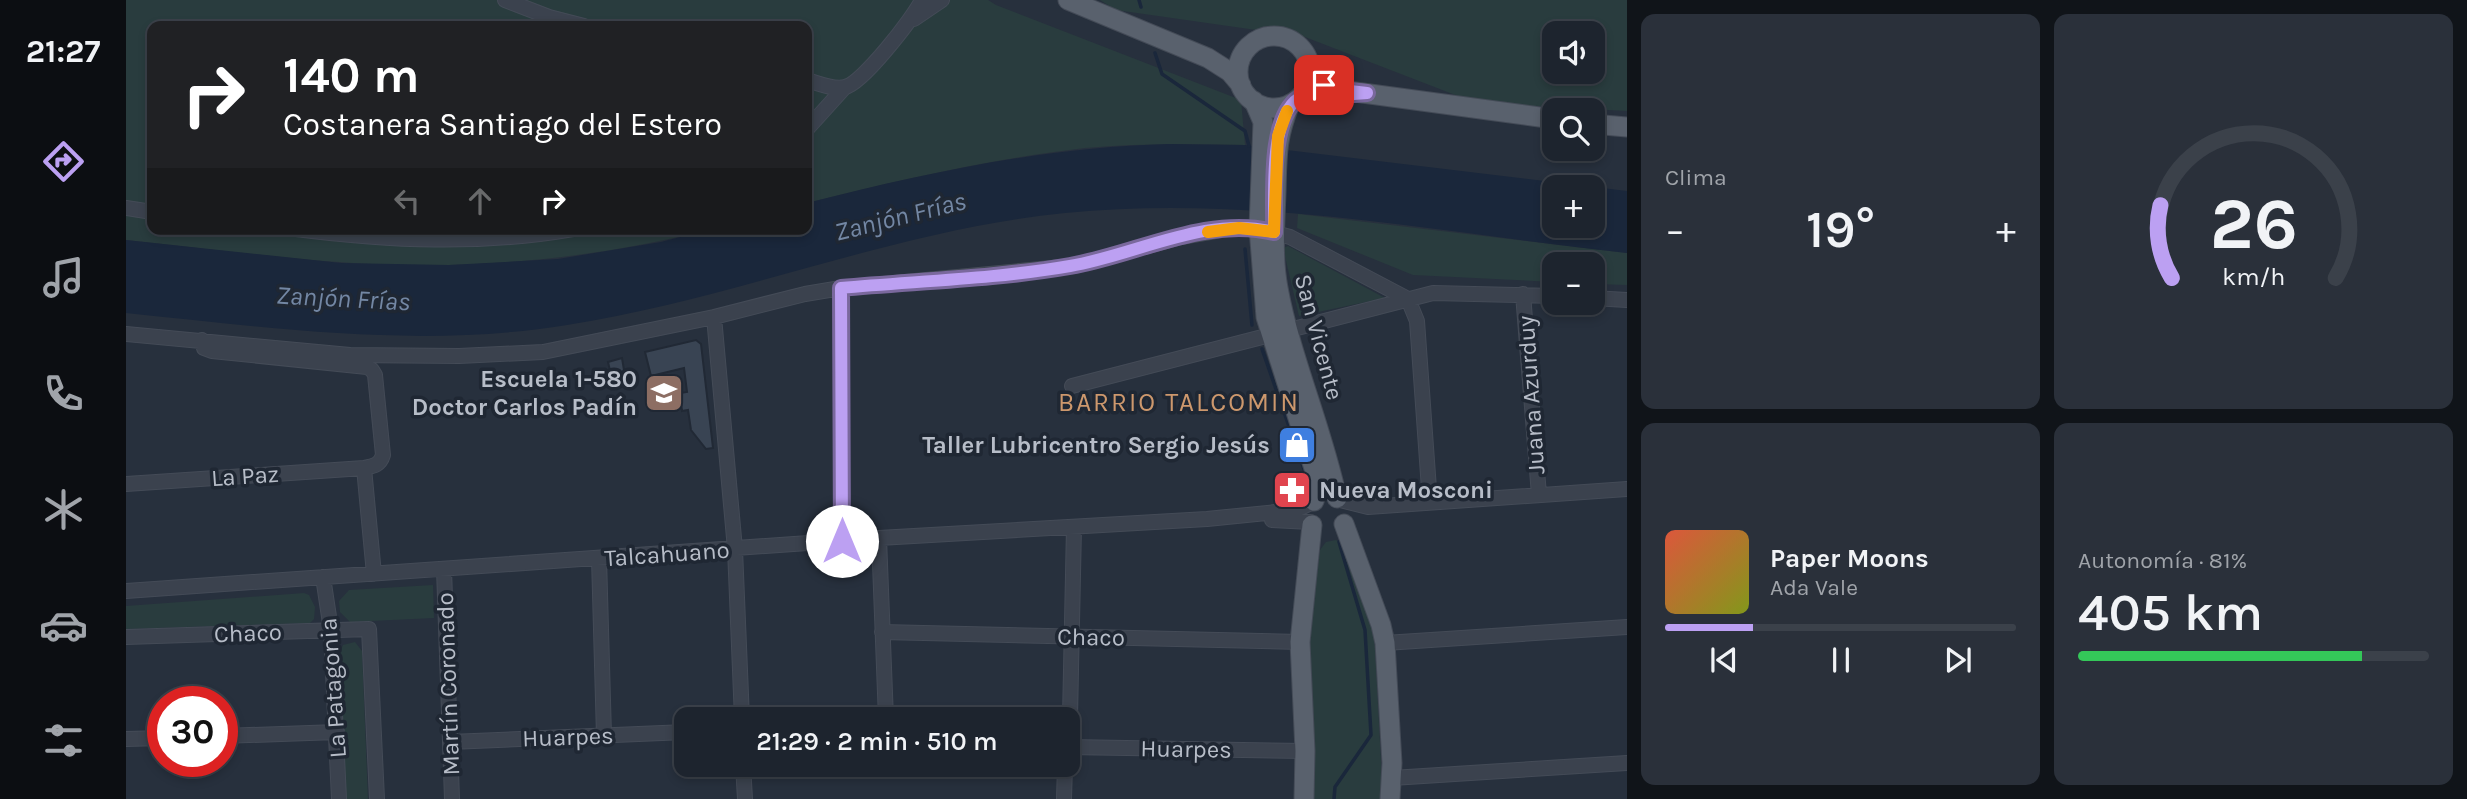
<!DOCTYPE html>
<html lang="es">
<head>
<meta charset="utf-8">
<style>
	:root { --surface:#1d242e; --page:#2a303a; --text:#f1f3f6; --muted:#a0a4aa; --line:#3b414a; --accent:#bca0f2 }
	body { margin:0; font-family:Karla,sans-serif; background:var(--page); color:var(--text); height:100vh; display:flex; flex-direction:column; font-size:26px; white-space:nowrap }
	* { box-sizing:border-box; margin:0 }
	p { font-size:23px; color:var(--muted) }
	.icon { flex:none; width:38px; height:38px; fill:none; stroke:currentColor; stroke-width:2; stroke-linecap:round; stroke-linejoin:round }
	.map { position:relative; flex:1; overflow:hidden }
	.side { display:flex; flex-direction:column; gap:14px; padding:14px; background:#101419; width:840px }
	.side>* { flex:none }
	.banner { position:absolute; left:21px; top:21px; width:665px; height:214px; border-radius:14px; box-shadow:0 4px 10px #0003,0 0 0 2px var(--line); background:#202124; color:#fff; overflow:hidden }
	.buttons { position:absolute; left:1416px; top:21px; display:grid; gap:14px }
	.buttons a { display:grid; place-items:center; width:63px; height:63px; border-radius:14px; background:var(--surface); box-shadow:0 4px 10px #0003,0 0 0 2px var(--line); font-size:35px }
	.speed { position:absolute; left:21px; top:686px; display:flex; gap:14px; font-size:35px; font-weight:700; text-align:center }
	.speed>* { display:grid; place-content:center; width:91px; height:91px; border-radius:50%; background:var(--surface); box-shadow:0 4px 10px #0003,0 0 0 2px var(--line); line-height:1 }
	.speed .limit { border:10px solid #d22; background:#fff; color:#111 }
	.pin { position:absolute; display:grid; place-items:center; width:60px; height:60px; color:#fff; margin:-30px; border-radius:14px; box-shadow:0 4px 10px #0006 }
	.me { position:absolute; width:77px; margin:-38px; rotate:0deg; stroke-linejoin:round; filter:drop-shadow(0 0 5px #0008) }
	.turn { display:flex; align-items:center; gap:24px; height:147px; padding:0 21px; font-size:32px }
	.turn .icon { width:91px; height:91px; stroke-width:2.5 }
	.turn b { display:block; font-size:49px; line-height:60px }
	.lanes { display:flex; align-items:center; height:66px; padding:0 21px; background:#0003; justify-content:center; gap:35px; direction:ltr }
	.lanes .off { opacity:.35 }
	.big { font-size:52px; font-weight:600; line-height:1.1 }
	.side .widget { flex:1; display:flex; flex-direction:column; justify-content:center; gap:10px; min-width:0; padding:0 24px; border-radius:14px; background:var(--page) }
	.side .dial { align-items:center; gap:0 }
	.dial svg { height:182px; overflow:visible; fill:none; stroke:var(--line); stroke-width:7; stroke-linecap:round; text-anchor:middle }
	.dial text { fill:var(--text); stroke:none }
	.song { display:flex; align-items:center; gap:21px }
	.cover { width:84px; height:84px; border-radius:10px; background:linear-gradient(135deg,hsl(10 70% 55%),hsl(70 70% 35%)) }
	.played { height:7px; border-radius:4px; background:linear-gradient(90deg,var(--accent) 25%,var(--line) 25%) }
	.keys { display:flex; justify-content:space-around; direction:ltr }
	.heat { display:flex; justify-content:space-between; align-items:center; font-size:38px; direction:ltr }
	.charge { height:10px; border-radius:5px; background:linear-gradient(90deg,#34c759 81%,var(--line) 0) }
	.side .tiles { flex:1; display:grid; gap:14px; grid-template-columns:repeat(2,1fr) }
	.trip { position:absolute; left:548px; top:707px; width:406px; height:70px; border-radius:14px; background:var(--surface); box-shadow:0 4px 10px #0003,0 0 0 2px var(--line); font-weight:600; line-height:70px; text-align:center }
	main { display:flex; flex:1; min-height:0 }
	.menu { display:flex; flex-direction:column; width:126px; justify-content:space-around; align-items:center; background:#0c0e12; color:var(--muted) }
	.menu .icon { width:49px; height:49px }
	.menu .active { color:var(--accent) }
	.menu b { font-size:32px; color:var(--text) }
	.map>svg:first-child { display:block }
	.green { fill:#293c3e; fill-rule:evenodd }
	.water { fill:#1a273b; fill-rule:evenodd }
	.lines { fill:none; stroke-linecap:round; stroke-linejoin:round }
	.stream { stroke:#1a273b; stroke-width:3.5 }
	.building { fill:#394453; stroke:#212935; stroke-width:2 }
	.minor-casing { stroke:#444b57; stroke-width:16 }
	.major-casing { stroke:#444b57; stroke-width:21 }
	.minor { stroke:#3b424e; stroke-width:14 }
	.major { stroke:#59616d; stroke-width:19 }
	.route-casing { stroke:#7a689d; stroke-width:18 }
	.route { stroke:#bca0f2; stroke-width:12 }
	.slow { stroke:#f59e0b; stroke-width:12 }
	.labels { text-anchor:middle; stroke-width:7; stroke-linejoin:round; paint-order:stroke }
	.street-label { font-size:24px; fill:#b7bdc8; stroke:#1f2733 }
	.poi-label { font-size:24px; font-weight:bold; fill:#b7bdc8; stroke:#1f2733; text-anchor:end }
	.water-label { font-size:26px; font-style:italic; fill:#7387a4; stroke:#1f2733 }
	.neighbourhood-label { font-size:26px; letter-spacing:2px; fill:#cd986d; stroke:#1f2733 }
</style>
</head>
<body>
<main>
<nav class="menu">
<b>21:27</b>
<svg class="icon active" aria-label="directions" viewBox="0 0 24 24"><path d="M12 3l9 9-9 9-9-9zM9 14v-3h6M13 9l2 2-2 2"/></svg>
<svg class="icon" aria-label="music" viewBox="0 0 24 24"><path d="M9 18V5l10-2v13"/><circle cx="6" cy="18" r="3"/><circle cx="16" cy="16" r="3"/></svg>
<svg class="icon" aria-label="phone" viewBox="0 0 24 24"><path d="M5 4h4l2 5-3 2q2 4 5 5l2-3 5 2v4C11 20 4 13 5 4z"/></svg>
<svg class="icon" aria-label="climate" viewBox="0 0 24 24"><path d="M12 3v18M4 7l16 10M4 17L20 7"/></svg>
<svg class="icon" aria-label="car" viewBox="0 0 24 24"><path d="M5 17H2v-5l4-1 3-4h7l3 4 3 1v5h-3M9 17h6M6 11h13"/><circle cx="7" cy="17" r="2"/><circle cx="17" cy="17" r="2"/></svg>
<svg class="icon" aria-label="filters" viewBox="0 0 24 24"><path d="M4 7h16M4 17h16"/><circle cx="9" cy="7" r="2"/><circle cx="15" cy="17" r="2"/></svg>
</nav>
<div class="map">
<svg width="1501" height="799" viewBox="0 0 1501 799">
	<rect width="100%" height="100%" fill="#27303d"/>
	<path class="green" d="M0,0H862L870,5L1115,100L1119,145C1066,144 1012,143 959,148C864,159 773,180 681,203V26H26V229H585C499,251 412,263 323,265C215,268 107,251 0,240Z
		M974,0H1501V111L1350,103L1179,37L990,10ZM1428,33H1466V72H1428Z
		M1172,214L1501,253V285L1467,284L1466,264H1428V282L1287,275L1171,228Z
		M1162,246L1259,298L1173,316L1157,248Z
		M1210,540L1217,545L1248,630L1256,779L1255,799H1187L1189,772L1182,648L1194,550L1200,542Z
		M307,585L308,618L224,622L214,612L213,601L223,590Z
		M178,593L183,595L189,607L188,619L184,623L0,629V606Z
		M229,642L236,651L242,799H220L214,652L217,645Z"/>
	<path class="water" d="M1043,144L1119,145L1501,191V253C1314,233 1128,194 939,213C769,230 609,299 441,325C294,349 147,328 0,313V240L215,263L323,265L432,259L535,242L585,229H681V203C800,173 919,147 1043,144ZM1428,187H1466V226H1428Z"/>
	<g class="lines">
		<path class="stream" d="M1013,0L1015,7
			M1029,53L1036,74L1119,131L1123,146
			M1119,249L1126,325
			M1136,349L1180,475
			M1208,799L1209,787L1245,735L1239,630L1213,542"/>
	</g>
	<path class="building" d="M570,340L575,344L587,448L580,449L565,430L562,410L556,411L554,393L561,392L558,368L525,376L519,352Z
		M496,358L499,376L486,379L482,362Z"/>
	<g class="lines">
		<g class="minor-casing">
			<path id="minor" d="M379,0L423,17L458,26
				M788,19L816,0
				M681,80C692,83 707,90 719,87C736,84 788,17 796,0
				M681,129L719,87
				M0,208L26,212
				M170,229C263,241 355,245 447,229
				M715,288L716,541
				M1397,294L1413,495
				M1466,298L1501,300
				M1282,299L1291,321L1304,503
				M588,317L609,549L616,719
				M0,334L224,355L333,356L417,352L588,317L679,294L715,288L947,266L1055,237L1101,229L1127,227L1164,237L1282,299
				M76,340L78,348L86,351L241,367L246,370L249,375L257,455C254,465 248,466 238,468L248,574
				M946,386L1307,293L1428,296
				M0,484L238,468
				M1214,500L1242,507L1501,489
				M1146,520L1184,522
				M753,538L760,719
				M473,558L478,736
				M318,569L326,799
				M197,577L205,630L213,799
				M0,591L753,538L1081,519L1170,510L1187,502
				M756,632L1174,642
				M0,637L243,629L251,799
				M1259,643L1501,627
				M942,733L944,717L948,527
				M96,736L211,732
				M0,739L37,738
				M324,742L560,732
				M942,747L1179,751
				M617,765L619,799
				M1266,778L1501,763
				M938,799L939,765"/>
		</g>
		<g class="major-casing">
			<path id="major" d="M942,0L1082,58L1104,72L1115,85
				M1112 72a36 36 0 1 1 72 0a36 36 0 1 1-72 0Z
				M1184,72L1191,81L1207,89L1428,119
				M1128,101L1137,122L1133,228L1140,317L1191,478L1192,489L1188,501
				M1164,104C1150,138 1151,156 1150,192C1149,224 1146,256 1152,288C1165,359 1196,427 1211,498
				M1466,124L1501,127
				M1218,524L1255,625L1259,643L1266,763L1264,799
				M1178,799L1179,751L1174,642L1186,525"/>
		</g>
		<use href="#minor" class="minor"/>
		<use href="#major" class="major"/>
	</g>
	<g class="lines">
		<g class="route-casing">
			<path id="route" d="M716,541L715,288C791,281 869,279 944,266C1010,255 1080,215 1148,232C1149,197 1142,118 1173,98L1241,93L1207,89L1198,85"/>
		</g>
		<use href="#route" class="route"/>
		<path class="slow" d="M1082,232L1113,228L1148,232L1152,136L1161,111"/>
	</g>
	<defs>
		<g id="school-square" transform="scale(2.0125)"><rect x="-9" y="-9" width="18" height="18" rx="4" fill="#8d6e63" stroke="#1f2733"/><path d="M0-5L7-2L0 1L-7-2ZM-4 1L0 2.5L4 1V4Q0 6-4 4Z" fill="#fff"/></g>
		<g id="shop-square" transform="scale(2.0125)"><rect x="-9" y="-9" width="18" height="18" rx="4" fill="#3f7fe0" stroke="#1f2733"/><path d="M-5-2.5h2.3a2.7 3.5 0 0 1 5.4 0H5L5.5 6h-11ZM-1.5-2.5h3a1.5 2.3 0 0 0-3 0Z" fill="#fff"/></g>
		<g id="pharmacy-square" transform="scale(2.0125)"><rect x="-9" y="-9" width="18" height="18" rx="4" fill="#e0444e" stroke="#1f2733"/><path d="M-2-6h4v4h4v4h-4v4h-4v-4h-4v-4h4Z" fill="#fff"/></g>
	</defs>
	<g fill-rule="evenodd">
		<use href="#school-square" x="538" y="393"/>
		<use href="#shop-square" x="1171" y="445"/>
		<use href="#pharmacy-square" x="1166" y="490"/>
	</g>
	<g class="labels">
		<g class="street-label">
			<text transform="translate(1193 337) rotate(75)" y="8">San Vicente</text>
			<text transform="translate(1405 395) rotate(-94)" y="8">Juana Azurduy</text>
			<text transform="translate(119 476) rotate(-4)" y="8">La Paz</text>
			<text transform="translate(541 554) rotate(-4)" y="8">Talcahuano</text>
			<text transform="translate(122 633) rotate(-2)" y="8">Chaco</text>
			<text transform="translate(965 637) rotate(1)" y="8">Chaco</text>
			<text transform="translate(322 684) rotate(-92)" y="8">Martín Coronado</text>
			<text transform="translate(207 688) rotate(-94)" y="8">La Patagonia</text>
			<text transform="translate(442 737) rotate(-2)" y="8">Huarpes</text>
			<text transform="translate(1060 749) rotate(1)" y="8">Huarpes</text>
		</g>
		<g class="poi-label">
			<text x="511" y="387">Escuela 1-580<tspan x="511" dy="28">Doctor Carlos Padín</tspan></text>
			<text x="1144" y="453">Taller Lubricentro Sergio Jesús</text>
			<text x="1193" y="498" text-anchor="start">Nueva Mosconi</text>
		</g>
		<g class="water-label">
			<text transform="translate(774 216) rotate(-14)" y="9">Zanjón Frías</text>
			<text transform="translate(217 298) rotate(3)" y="9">Zanjón Frías</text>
		</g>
		<g class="neighbourhood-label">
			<text x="1053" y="411">BARRIO TALCOMIN</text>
		</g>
	</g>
</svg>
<div class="buttons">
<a><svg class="icon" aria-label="sound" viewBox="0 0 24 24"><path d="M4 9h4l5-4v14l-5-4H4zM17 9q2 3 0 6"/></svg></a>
<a><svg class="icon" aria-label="search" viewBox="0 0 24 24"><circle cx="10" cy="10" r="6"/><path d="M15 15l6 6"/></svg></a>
<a>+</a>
<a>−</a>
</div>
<div class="speed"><div class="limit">30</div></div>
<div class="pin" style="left:1198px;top:85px;background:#d93025"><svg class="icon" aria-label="arrive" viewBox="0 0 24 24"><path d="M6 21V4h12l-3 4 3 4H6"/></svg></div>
<svg class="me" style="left:716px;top:541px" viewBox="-20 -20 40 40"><circle r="19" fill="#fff"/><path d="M0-13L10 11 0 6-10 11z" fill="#bca0f2"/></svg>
<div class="trip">21:29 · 2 min · 510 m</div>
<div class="banner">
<div class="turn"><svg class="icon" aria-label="right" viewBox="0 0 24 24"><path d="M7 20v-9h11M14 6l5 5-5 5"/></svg><div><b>140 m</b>Costanera Santiago del Estero</div></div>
<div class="lanes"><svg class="icon off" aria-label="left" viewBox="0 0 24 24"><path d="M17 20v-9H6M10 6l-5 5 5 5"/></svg><svg class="icon off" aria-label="ahead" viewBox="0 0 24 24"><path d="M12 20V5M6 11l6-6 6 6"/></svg><svg class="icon" aria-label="right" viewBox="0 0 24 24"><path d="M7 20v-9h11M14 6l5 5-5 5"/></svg></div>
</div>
</div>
<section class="side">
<div class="tiles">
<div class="widget"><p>Clima</p>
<div class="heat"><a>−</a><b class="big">19°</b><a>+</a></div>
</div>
<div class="widget dial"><svg viewBox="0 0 100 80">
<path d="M14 69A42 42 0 1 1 86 69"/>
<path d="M14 69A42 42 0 0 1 9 37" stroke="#bca0f2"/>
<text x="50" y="56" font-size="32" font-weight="700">26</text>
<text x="50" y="72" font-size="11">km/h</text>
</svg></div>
<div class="widget">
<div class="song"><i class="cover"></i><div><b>Paper Moons</b><p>Ada Vale</p></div></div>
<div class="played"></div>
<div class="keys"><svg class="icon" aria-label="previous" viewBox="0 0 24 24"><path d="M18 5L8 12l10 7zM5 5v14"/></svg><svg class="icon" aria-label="pause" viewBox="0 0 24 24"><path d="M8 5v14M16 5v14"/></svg><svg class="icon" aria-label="next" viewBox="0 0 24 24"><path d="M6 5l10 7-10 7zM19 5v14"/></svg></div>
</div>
<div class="widget"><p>Autonomía · 81%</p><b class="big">405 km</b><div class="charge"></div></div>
</div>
</section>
</main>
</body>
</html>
